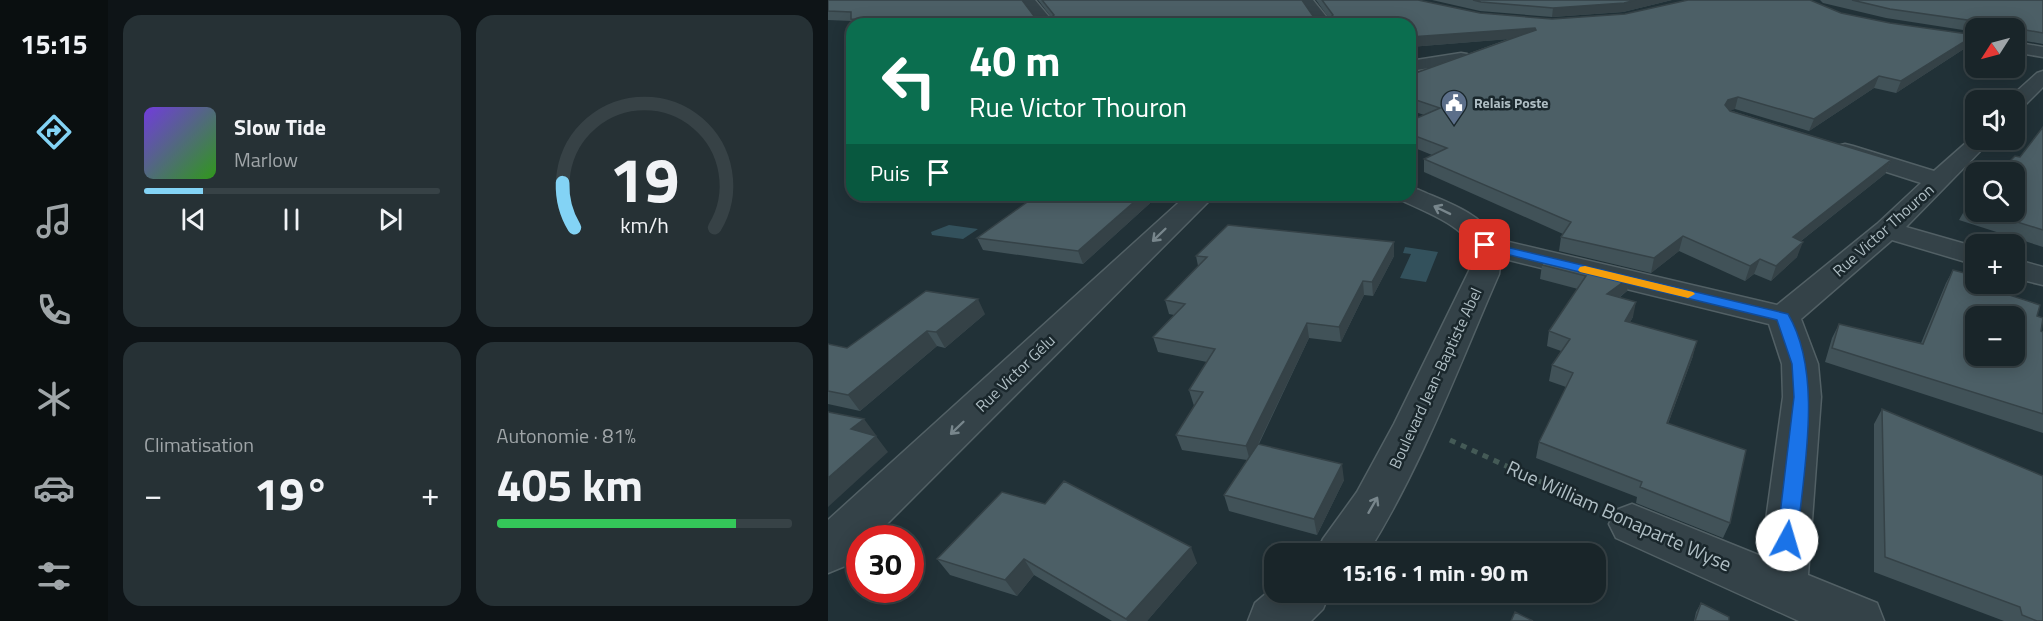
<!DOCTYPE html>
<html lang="fr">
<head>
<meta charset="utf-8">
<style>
	:root { --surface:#192529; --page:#263135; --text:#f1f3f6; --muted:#9fa5a8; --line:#374246; --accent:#83d3f5 }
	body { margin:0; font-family:"Titillium Web",sans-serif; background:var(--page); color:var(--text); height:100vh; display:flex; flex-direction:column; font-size:22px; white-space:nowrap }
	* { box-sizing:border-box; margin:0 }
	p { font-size:20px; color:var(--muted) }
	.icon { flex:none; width:33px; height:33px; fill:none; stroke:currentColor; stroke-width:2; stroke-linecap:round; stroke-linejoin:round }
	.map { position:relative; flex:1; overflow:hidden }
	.sheet { display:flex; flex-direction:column; gap:15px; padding:15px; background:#0e1417; width:720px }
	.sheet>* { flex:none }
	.guide { position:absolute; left:18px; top:18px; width:570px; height:183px; border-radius:18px; box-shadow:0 3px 15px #0003,0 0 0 2px var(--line); background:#0b6e4f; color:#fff; overflow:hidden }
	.needle { width:39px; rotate:234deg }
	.tools { position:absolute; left:1137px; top:18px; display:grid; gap:12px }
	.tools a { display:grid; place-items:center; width:60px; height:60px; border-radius:12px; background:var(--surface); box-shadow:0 3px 15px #0003,0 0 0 2px var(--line); font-size:30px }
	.speed { position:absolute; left:18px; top:525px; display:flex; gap:12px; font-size:30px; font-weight:700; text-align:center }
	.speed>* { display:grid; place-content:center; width:78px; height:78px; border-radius:50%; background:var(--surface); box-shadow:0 3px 15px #0003,0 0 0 2px var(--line); line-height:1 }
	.speed .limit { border:9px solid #d22; background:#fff; color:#111 }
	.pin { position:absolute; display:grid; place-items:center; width:51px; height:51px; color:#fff; margin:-26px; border-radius:12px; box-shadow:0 3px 9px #0006 }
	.me { position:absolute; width:66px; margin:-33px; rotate:6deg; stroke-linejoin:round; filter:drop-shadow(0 0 4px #0008) }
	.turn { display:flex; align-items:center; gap:21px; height:126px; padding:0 24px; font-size:27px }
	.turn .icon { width:78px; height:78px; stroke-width:2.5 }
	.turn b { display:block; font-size:42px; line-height:51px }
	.then { display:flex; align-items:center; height:57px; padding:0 24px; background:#0003; gap:12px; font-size:22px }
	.big { font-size:45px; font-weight:700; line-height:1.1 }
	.sheet .tile { flex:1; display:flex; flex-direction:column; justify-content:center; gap:9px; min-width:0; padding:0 21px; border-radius:18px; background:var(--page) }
	.sheet .dial { align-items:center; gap:0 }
	.dial svg { height:156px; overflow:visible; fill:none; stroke:var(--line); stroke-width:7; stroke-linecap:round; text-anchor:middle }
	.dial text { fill:var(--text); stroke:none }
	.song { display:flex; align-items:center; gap:18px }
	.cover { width:72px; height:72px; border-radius:9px; background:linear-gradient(135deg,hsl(260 70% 55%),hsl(110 70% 35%)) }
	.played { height:6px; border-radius:3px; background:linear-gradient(90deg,var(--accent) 20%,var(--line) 20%) }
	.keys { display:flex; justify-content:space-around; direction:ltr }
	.heat { display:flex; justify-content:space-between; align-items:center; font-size:33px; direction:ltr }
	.charge { height:9px; border-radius:4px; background:linear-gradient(90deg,#34c759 81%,var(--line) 0) }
	.sheet .tiles { flex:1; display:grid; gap:15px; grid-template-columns:repeat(2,1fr) }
	.trip { position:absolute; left:436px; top:543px; width:342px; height:60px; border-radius:18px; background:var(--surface); box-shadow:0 3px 15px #0003,0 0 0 2px var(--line); font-weight:700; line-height:60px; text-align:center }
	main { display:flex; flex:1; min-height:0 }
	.tabs { display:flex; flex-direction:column; width:108px; justify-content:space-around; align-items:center; background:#0a0f10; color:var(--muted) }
	.tabs .icon { width:42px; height:42px }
	.tabs .current { color:var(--accent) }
	.tabs b { font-size:27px; color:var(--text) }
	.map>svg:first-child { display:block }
	.water { fill:#33515c }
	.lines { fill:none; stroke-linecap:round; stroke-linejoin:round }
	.minor-casing { stroke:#526065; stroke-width:3 }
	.path { stroke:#445a56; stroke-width:5; stroke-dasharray:6 6; stroke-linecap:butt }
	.minor { fill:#344248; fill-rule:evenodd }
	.wall { fill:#415258 }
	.shaded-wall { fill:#354247 }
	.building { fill:#4c5f66; stroke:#354247; stroke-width:1.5; fill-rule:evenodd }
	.oneway { stroke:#78868c }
	.route { fill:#1a73e8; stroke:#114b97; stroke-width:1.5 }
	.slow { fill:#f59e0b }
	.labels { text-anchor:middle; stroke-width:5; stroke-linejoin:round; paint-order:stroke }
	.far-poi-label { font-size:14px; font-weight:bold; fill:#afbec4; stroke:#1a272c; text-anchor:start }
	.street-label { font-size:16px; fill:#afbec4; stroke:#1a272c }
	.near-street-label { font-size:20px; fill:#afbec4; stroke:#1a272c }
</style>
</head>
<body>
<main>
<nav class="tabs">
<b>15:15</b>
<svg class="icon current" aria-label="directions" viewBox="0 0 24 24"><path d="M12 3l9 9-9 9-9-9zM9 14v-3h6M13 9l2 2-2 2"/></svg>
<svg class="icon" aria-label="music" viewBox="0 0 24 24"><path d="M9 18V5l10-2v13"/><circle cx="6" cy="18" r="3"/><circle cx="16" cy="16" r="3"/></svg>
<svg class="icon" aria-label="phone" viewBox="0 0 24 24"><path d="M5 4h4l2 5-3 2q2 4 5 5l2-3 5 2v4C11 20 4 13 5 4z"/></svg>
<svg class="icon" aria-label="climate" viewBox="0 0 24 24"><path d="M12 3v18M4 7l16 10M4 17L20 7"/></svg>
<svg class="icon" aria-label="car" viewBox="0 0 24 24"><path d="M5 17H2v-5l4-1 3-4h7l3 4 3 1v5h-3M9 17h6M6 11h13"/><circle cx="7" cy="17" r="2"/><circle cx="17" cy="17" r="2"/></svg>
<svg class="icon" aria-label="filters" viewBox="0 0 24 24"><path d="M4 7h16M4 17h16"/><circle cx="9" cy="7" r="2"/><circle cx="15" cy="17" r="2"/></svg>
</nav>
<section class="sheet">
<div class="tiles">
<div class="tile">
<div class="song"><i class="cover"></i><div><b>Slow Tide</b><p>Marlow</p></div></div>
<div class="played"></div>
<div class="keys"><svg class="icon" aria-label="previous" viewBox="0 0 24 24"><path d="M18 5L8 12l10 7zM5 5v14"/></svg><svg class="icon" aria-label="pause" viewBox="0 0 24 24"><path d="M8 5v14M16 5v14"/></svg><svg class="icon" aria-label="next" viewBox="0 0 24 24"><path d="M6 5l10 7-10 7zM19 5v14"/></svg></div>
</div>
<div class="tile dial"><svg viewBox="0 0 100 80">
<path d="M14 69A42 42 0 1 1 86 69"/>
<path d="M14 69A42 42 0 0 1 8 46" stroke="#83d3f5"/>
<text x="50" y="56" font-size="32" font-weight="700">19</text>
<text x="50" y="72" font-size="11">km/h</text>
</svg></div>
<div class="tile"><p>Climatisation</p>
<div class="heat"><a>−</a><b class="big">19°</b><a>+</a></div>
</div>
<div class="tile"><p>Autonomie · 81%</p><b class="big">405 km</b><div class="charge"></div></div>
</div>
</section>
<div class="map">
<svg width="1215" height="621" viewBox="0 0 1215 621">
	<rect width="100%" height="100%" fill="#213137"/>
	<path class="water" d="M121,225L150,229L135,239L104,235L103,232Z
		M577,247L610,252L598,282L572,278L583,254L575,253Z"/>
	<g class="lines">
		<g class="minor-casing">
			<path id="minor" d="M193,0H207L227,24H211Z
				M471,0H485L504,24H488Z
				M1186,42L1215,47V57L1186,52Z
				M633,53L639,54L642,58L639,62L582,71V61Z
				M1215,71V87L1193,109L1186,111V100H1179L1209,73Z
				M1148,134V140H1163L1078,227L1148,247V265L1064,240L973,319L990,364L993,397L980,575L1049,603L1056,621H971L788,538L781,524L788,510L804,504L933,556L955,397L954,364L941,324L673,258L671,274C630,368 594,466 539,554H488L495,539L529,492L566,424L641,271C643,263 645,255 643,247C637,226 591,209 573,200L569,195H582V187L591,190C618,202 651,212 668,239L949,305L1049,224L1093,183L1009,156L1006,151L1009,146L1017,144L1025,146L1106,171Z
				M359,195H387L45,538H32V552L17,566L0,573V520Z
				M1186,259L1215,267V285L1186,278Z
				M447,586V592H502L495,609L483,621H420L427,603Z"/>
		</g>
		<path class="path" d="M622,440L765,506"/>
		<use href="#minor" class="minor"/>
	</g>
	<path class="wall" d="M0,0L223,17L210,0H474L485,16L500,17L488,0H590L652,13L724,19L1013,13L1062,23L1147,35L1142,45L1068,93L1046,88L981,131L907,109L901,110L1063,160L1057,174L973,241L969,257L943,281L926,274L917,281L851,251L823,273L731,251L733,237L735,234L596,172V159L604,155L582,146V121L596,115L582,110V75L680,39L582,47V24H26L24,21L0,20Z
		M604,0H844L795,12L724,17L652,11Z
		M992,0H1215V44L1186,39V28H1148V32L1058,18L995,3Z
		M1215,127V247L1131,220L1139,206L1148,197V212H1186L1192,157Z
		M331,195L255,264L155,250L149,238Z
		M566,242V256L545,296L536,295L513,342L481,338L431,444L516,480L489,535L401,511L396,495L419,460L354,450L348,435L366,406L361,390L379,362L330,352L325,337L346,315L341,314L337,300L370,266L368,256Z
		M714,265L802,277L799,291L791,298L805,317L802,322L865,356L840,424L902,523L895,538L808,503L809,497L708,458L711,442L738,387L721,381L724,365L733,351L719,346L721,331L750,289L712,279Z
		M1125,270L1209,316L1213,331L1215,332V433L997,362L1004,338L1011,324L1093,343L1118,283Z
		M157,314L117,348L109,346L32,411L0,404V344L19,348Z
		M1054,409L1215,621H1176L1046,572V424Z
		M174,492L369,563L319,621H284L206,575L189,596L122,575L109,559Z
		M873,603L901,621H866L868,612Z"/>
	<path class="shaded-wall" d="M808,0H844L795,12L724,17L725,8Z
		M505,17L506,24H458V23Z
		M707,28V37L582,47V37Z
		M1147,35L1142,45L1068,93L1073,81Z
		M1051,76L1046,88L981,131L986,119Z
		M910,97L907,109L897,112V105L900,100Z
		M1063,160L1057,174L959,252L965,237Z
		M314,195H331L255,264L250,251Z
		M855,236L851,251L823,273L826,258Z
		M566,242V256L545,296L544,282Z
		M975,242L969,257L943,281L948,266Z
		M932,259L926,274L917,281L922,266Z
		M802,277L799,291L776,309L779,294Z
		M535,281L536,295L513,342L511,327Z
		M150,299L157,314L117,348L108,332Z
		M808,302L805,317L794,336L797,321Z
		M479,323L481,338L422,461L418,446Z
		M99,331L109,346L32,411L20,395Z
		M869,341L865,356L834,439L839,423Z
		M36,419L48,435L36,445L23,429Z
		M48,436L60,452L0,507V478Z
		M514,464L516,480L489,535L486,519Z
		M363,547L369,563L319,621H299L298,619Z
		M196,559L206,575L189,596L177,580Z"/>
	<path class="building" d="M0,0H194L206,16L224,17L226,15L214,0H474L485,16L503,17L505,15L494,0H590L652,13L724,19L797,14L860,0H982L1013,13L1062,23L1147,35L1073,81L1051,76L986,119L910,97L900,100L897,105L902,111L1063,160L965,237L975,242L948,266L932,259L922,266L855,236L826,258L733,237L743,222L596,159L619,148L582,134V121L612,108L582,98V75L708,30L707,28L582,37V24H526L505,17L458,23V24H120L116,23L107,24H56L54,21L23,19V12L0,11Z
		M645,0H808L796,3L725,8L653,2Z
		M1024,0H1215V33L1164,24L1157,28H1155L1153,22L1062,9Z
		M1215,127V230L1157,212H1186V172H1171L1187,156L1192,157Z
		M209,195H314L250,251L149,238Z
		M1148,197V209L1139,206Z
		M400,225L566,242L544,282L535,281L511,327L479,323L418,446L348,435L375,392L361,390L387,349L325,337L357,304L337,300L379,257L368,256Z
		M719,257L802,277L779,294L808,302L797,321L869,341L839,423L918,450L902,523L812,487L814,482L711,442L745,373L724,365L742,339L721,331L758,276L714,265Z
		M1125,270L1148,276V284H1155L1154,286L1212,305L1209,316L1215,318L1213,331L1215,332V414L1004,348L1011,324L1095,344ZM1148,316H1186V356H1148Z
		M98,291L150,299L108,332L99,331L20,395L0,391V344L19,348Z
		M1054,409L1215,476V621H1209L1194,615L1192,607L1057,557Z
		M0,412L36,419L23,429L48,436L0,478Z
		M430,444L514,464L486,519L396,495Z
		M236,481L363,547L298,619L196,559L177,580L109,559L174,492L217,504Z
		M873,603L901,617V621H867Z
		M687,612L705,621H683Z"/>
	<defs><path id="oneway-shaft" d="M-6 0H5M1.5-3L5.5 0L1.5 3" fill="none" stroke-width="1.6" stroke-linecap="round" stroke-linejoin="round" transform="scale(1.5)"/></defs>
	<g class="oneway">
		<use href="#oneway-shaft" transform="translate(614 210) rotate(-154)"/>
		<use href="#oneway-shaft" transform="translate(331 235) rotate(136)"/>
		<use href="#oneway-shaft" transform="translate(129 428) rotate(136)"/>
		<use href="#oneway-shaft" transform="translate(545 505) rotate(-60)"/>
	</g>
	<path class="route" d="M657,242L960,314C996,375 975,472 969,540L966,546L959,549L952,546L949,540L966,397L964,364L949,320L653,248V243Z"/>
	<path class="slow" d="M757,266L865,292L867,294L860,298L752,272L750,270L752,267Z"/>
	<defs>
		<g id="civic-pin" transform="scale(1.35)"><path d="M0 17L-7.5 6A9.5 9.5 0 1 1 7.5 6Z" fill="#5c6f8a" stroke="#1a272c"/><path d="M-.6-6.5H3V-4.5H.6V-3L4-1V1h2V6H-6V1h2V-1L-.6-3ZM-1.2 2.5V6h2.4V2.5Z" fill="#fff"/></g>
	</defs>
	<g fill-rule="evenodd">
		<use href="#civic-pin" x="626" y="103"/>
	</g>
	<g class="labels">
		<g class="far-poi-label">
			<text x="646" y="108">Relais Poste</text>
		</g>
		<g class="street-label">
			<text transform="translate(1055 230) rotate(-42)" y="6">Rue Victor Thouron</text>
			<text transform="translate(187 373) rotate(-44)" y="6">Rue Victor Gélu</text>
			<text transform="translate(607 378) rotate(-65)" y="6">Boulevard Jean-Baptiste Abel</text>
		</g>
		<g class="near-street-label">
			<text transform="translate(791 516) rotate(24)" y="7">Rue William Bonaparte Wyse</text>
		</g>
	</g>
</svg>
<div class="tools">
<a><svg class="needle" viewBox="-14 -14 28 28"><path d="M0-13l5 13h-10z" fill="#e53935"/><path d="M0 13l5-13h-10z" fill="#9fa5a8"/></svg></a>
<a><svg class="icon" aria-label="sound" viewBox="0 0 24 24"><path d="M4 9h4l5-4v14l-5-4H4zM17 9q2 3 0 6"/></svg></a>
<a><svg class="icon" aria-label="search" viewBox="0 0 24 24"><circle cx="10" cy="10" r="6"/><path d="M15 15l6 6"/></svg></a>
<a>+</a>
<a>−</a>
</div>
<div class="speed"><div class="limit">30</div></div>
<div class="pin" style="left:657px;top:245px;background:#d93025"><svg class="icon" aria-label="arrive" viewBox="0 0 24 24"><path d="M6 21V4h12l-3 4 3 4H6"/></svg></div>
<svg class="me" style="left:959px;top:540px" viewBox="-20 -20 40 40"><circle r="19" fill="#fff"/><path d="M0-13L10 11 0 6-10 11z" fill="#1a73e8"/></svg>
<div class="trip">15:16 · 1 min · 90 m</div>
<div class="guide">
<div class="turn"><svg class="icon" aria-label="left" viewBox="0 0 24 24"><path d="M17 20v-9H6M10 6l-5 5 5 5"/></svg><div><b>40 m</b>Rue Victor Thouron</div></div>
<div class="then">Puis<svg class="icon" aria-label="arrive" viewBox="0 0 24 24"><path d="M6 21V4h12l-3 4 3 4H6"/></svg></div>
</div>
</div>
</main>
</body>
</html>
